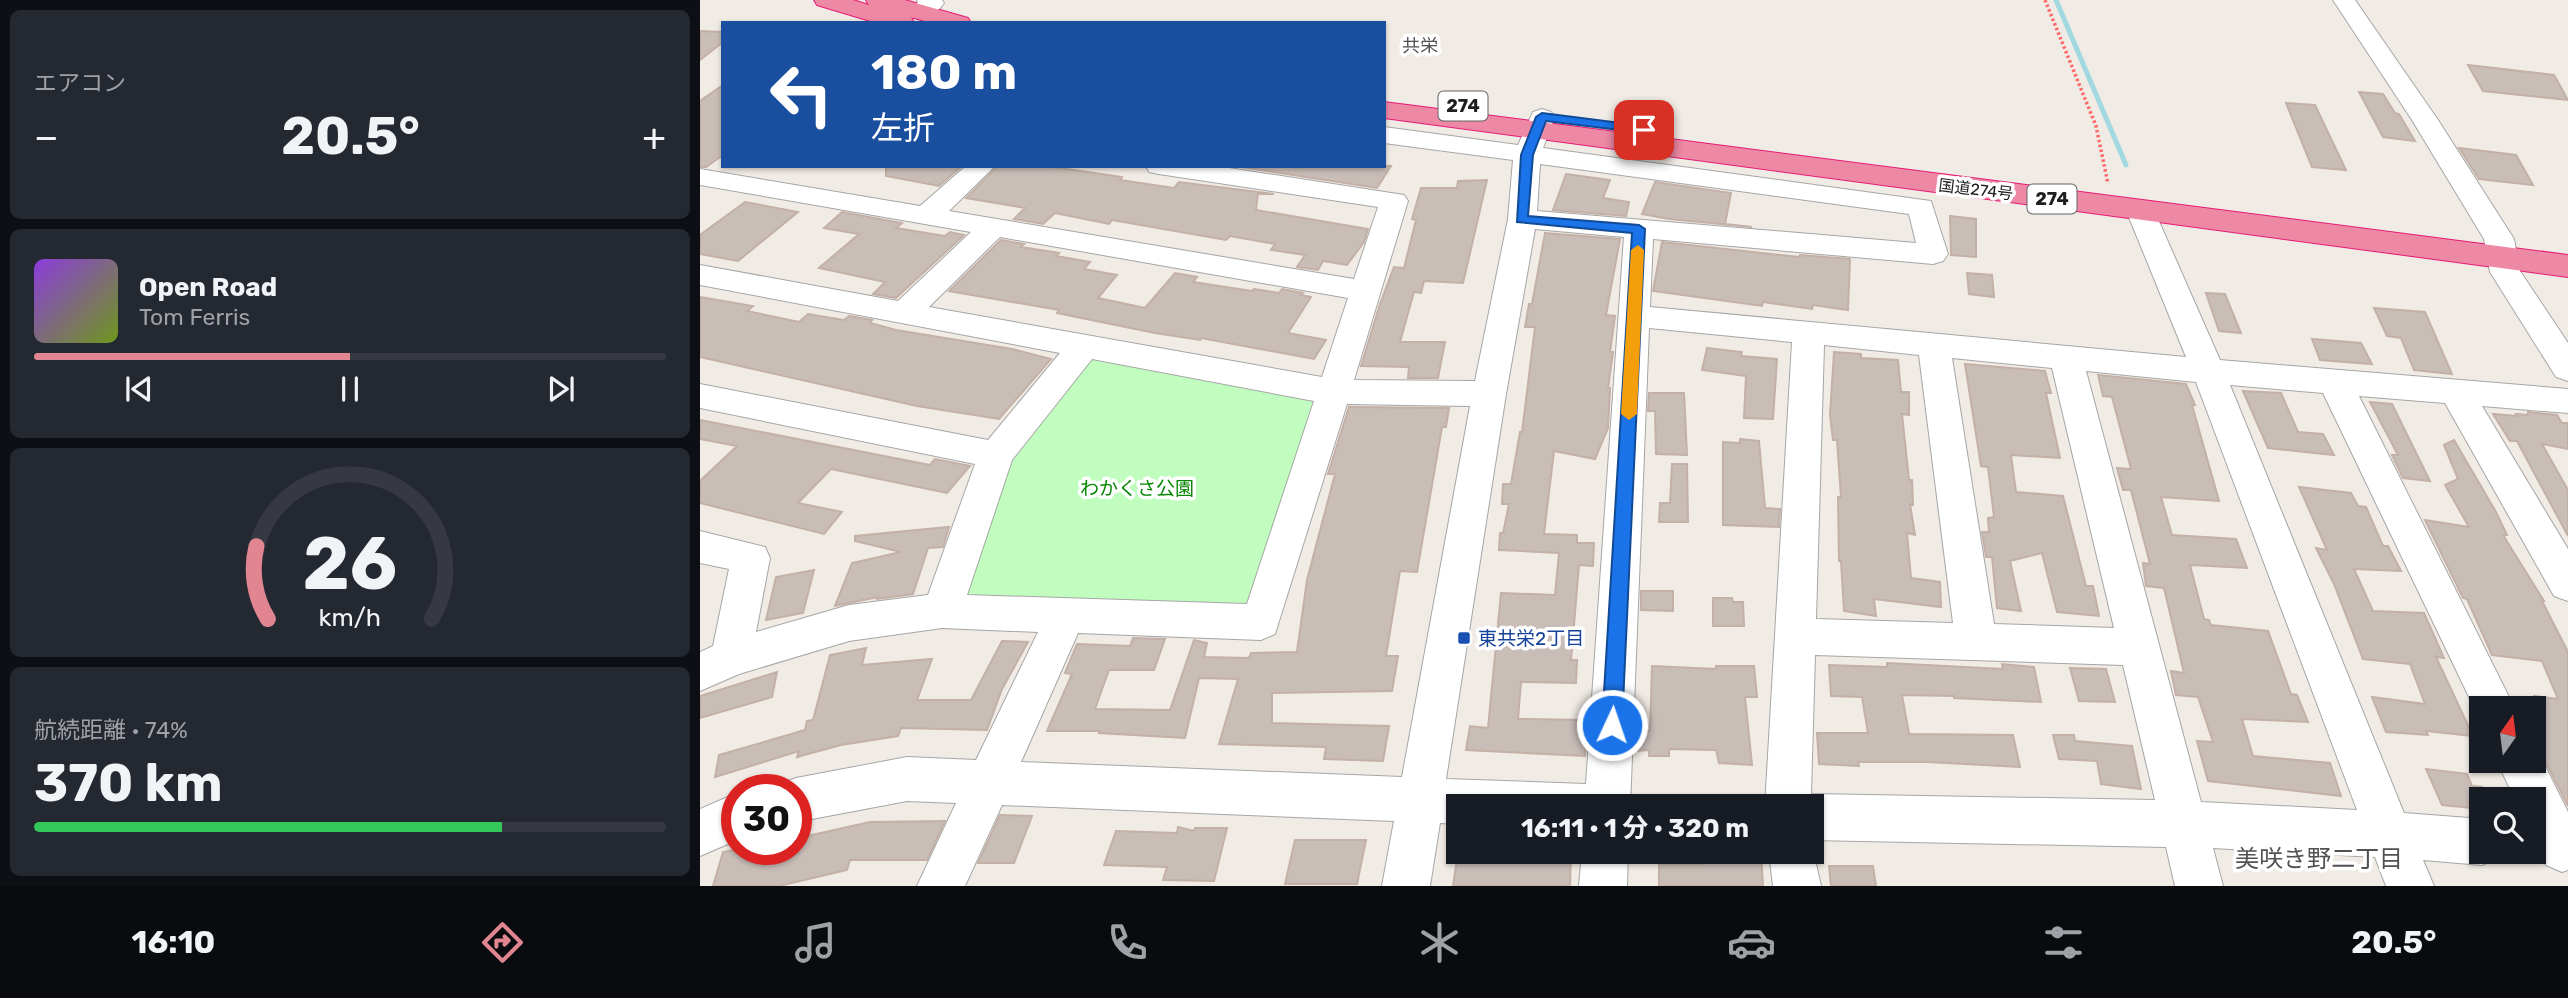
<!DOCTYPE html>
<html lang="ja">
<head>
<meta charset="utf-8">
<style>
	:root { --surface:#171b24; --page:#242831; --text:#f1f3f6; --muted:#9ea1a6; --line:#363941; --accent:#e18691 }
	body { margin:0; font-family:Rubik,"Noto Sans JP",sans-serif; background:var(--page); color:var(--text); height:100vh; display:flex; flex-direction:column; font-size:26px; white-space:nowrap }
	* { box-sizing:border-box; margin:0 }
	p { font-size:23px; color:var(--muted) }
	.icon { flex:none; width:38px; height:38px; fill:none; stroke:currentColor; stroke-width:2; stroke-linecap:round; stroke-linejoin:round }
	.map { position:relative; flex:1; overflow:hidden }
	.drawer { display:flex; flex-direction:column; gap:10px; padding:10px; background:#0d0f14; width:700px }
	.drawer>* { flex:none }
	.top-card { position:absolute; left:21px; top:21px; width:665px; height:147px; border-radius:0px; box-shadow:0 2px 5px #0004; background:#1a4fa0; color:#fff; overflow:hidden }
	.needle { width:46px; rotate:14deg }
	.controls { position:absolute; left:1769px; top:696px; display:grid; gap:14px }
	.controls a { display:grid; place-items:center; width:77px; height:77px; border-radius:0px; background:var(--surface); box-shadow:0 2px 5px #0004; font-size:35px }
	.speed { position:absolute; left:21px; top:774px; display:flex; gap:14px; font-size:35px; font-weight:700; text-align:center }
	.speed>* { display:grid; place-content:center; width:91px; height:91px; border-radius:50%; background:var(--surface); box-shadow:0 2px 5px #0004; line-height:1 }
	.speed .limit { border:10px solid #d22; background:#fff; color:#111 }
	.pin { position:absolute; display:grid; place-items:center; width:60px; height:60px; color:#fff; margin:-30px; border-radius:14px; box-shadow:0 4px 10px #0006 }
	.me { position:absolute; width:77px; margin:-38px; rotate:3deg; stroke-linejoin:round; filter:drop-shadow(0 0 5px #0008) }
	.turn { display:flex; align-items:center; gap:24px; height:147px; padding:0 35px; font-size:32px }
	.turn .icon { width:91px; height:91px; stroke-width:2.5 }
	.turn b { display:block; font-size:49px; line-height:60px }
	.big { font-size:52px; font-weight:700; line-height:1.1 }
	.drawer .tile { flex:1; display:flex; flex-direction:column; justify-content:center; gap:10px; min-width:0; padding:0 24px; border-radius:10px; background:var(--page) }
	.drawer .dial { align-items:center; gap:0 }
	.dial svg { height:182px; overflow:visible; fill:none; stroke:var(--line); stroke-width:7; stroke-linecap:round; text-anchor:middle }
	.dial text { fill:var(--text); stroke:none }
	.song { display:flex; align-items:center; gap:21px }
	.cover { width:84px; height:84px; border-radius:10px; background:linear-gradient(135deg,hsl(270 70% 55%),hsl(80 70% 35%)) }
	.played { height:7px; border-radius:4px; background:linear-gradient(90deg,var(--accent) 50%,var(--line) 50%) }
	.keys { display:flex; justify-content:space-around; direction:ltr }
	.heat { display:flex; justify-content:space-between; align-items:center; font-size:38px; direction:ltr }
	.charge { height:10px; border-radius:5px; background:linear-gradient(90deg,#34c759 74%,var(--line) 0) }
	.trip { position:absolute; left:746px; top:794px; width:378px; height:70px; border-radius:0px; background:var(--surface); box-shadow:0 2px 5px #0004; font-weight:700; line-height:70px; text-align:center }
	.tab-bar { display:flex; height:112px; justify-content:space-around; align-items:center; background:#090b0e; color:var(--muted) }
	.tab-bar .icon { width:49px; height:49px }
	.tab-bar .current { color:var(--accent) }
	.tab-bar b { font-size:32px; color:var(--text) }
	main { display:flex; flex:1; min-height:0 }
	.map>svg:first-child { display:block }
	.park { fill:#c1fdbf }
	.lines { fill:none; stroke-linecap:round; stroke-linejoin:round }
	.stream { stroke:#a2d9e1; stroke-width:5 }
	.building { fill:#c9bdb8; stroke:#c3b0a6; stroke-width:2 }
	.minor-casing { stroke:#a6a6a6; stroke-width:2 }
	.highway-casing { stroke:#e61a75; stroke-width:2 }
	.path { stroke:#ff6867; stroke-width:3.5; stroke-dasharray:2.5 2.5; stroke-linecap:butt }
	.minor { fill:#fff; fill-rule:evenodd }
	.highway { fill:#ed88a5; fill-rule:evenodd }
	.route { fill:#1a73e8; stroke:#114b97; stroke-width:2 }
	.slow { fill:#f59e0b }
	.transit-dot { fill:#1a4fb4; stroke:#fff; stroke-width:2.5 }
	.labels { text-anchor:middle; stroke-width:7; stroke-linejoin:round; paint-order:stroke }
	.far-street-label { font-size:16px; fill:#1f1f1f; stroke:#fff }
	.far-neighbourhood-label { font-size:18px; fill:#525252; stroke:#fff }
	.shield { fill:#fff; stroke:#626262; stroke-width:2 }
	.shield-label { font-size:18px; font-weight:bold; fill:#1f1f1f }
	.park-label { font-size:19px; fill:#078604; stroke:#fff }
	.transit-label { font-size:19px; fill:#164399; stroke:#fff; text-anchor:start }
	.near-neighbourhood-label { font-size:24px; fill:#525252; stroke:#fff }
</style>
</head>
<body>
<main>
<section class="drawer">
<div class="tile"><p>エアコン</p>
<div class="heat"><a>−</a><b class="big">20.5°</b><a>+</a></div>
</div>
<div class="tile">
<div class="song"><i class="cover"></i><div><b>Open Road</b><p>Tom Ferris</p></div></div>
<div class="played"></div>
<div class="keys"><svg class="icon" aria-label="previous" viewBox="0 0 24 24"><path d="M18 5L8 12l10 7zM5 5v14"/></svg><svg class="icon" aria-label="pause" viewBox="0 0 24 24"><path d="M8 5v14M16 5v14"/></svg><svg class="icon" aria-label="next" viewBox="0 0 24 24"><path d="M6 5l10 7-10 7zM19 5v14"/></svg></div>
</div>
<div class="tile dial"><svg viewBox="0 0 100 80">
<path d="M14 69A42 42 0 1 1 86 69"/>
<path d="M14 69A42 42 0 0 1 9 37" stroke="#e18691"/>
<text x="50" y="56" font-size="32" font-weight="700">26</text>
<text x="50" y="72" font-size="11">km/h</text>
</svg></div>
<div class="tile"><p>航続距離 · 74%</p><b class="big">370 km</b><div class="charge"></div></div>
</section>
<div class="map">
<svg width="1868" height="886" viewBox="0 0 1868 886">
	<rect width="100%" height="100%" fill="#f1ebe5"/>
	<path class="park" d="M384,346L634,392L561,622L242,611L296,455Z"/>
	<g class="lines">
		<path class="stream" d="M1356,0L1426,165"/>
	</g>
	<path class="building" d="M0,31L23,32V42L0,60Z
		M1768,65L1854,75L1868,100L1783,91Z
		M23,85V155L6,167H0V101Z
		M1659,92L1683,94L1695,113L1699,114L1715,141L1683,137Z
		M1586,103L1615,105L1646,170L1612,167Z
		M1759,148L1816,155L1833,185L1779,179Z
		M186,166H262L239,186L186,176Z
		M298,166H346L422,177L420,180L474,188L479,182L574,194H558L556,210L668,229L664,242L647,265L623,261L618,270L597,267L605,255L571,250L575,244L530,236L526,240L412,220L409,224L355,213L343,224L314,219L325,208L266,198Z
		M535,166H691L677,188Z
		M866,174L910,180L903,198L929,202L926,216L853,210Z
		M787,180L763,283L724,281L721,293L714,292L700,342H745L738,378H708L709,367L661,366L680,304L694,267L704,268L716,220L712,219L721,188H757L758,181Z
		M955,182L1031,193L1025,224L1052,227L969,219L942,214Z
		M45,202L98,212L38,261L0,254V235Z
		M142,212L202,223L196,228L245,236L250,232L264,235L196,298L173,294L185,282L119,268L159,234L124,228Z
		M1250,216L1276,219V257L1251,255Z
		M845,233L920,239L906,315L915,316L910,352H913L908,388H910L908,428L895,459L854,451L844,534L877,535V543H894L893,566L879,565L871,660H877L876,683L821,682L818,719L888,720L885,756L766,750L770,726L788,728L801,593L855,595L859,553L799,550L800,533H803L809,504H802L803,484H811L820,432H822L835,327H825L829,304H832Z
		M301,240L324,244L321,247L359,253L356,256L390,262L384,269L417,275L398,298L445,308L475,273L497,277L493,282L552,291L554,289L579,293L582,289L603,293L601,295L611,297L588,333L626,340L614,359L501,338L500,340L455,333L357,313L359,310L249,291Z
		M962,242L1099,257L1100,255L1150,259L1148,310L1113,305L1112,309L1063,302L1062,306L953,291Z
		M1267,273L1292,275L1294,297L1269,294Z
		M1506,293L1525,294L1541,333L1519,331Z
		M0,297L53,306L47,311L99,322L108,314L144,320L149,316L172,320L170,323L196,330L312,349L351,359L299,419L217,406L0,357Z
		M1674,308L1725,312L1752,374L1714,370L1701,338L1687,336Z
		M1612,339L1661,343L1672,364L1620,360Z
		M1007,348L1042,352L1041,356L1077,359L1073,419L1044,418L1046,376L1002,370Z
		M1134,352L1161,354V358L1198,360L1201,392H1209V415L1202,414L1209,480H1212L1213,505L1210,504L1215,535L1207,533L1211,578L1240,582L1241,607L1174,599L1176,616L1144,611L1141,561H1139L1138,497H1141L1137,440H1133L1130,415Z
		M1265,364L1345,371L1351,393H1346L1360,458L1311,455L1316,492L1363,496L1386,586H1393L1399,616L1357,612L1342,553L1310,561L1321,611L1297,608L1292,557H1286L1282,532H1289L1288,518L1294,517L1288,467L1281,466Z
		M1398,375L1486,384L1495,405H1492L1519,501L1461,497L1472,535L1536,539L1547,568L1490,565L1504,619L1509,620L1511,625L1568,631L1591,694L1597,695L1608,722L1542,719L1553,756L1630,763L1641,796L1508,781L1497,741L1513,742L1498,697L1476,695L1471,671L1484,673L1464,588L1446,586L1443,563L1450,564L1431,490H1423L1417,468L1431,469L1412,397L1403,396Z
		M1543,391L1581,393L1598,432L1623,434L1634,455L1568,448Z
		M949,393H984L987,455L956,454L955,411H948Z
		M1670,402L1692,404L1730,481L1703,478L1692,455H1698Z
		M649,407L749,408L746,427H742L717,572L700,571L686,656H698L692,691L572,693V723L689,726L683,761L624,759L626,747L519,744L538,679L499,678L485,738L399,733L400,731H347L372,674L365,673L377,644L430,646L433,638L465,639L454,670H409L395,709L470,710L494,640L507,643L504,657L549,658L551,653L597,652L607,580L635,474H628Z
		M1828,412L1857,415L1862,423H1868V449L1842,444L1868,490V536L1817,441H1810L1793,414L1817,416L1816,414L1828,415Z
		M0,420L230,465L235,459L270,466L247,493L131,469L98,503L142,512L124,534L0,503V481L37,446L0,439Z
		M1040,439L1059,441L1065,508L1080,509L1079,527L1023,525V442L1040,443Z
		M1754,440L1796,512L1807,535H1803L1844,601H1842L1868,652V806L1837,745L1834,744V696L1858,699L1842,661L1792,655L1767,599L1763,598L1725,520L1769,527L1745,485L1758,479L1744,445Z
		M972,464H987L988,522H959L960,503H970Z
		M1599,487L1651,493L1658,506L1666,507L1683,546H1688L1701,571L1654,569L1673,611L1724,613L1744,658L1736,657L1773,736L1726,731L1728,735L1686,732L1672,697L1725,704L1710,664L1663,659L1634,584L1616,548L1627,550Z
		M249,527L243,547L228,548L213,594L177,599L178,597L135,606L152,563L201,552L155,541V536Z
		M114,570L103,613L66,620L76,577Z
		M941,591H973V611L941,610Z
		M1013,598H1032L1033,602H1043L1044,626H1013Z
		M302,641L328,642L302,689L287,730L201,728L198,736L141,745L97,757L99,751L15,777L19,755L105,730L107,721L113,720L130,655L166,648L162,665L232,659L217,700H271Z
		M1187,663L1303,669L1302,664L1334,667L1341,702L1254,698V696L1202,695L1209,734L1313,735L1320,767L1227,762H1158L1159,766L1119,764L1117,733H1168L1162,697L1131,696L1129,665L1187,667Z
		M952,666L1016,669V666H1054L1057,697H1045L1052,765L1019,763L1016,750L969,749V756H949V750L935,751L936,730L950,731Z
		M1370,668L1406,669L1415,702L1379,701Z
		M77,672L72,697L0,718V696Z
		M1353,735H1374L1375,741L1432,746L1441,789L1401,784L1397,761L1359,759Z
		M1726,769L1767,774L1772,786L1782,787V809L1742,805Z
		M300,815L332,816L314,863H278Z
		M245,821L227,860H150L147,870L79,886H13L23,852L38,849H96L98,838L170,822Z
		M478,827L494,831L495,828H527L514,881L463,880L467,867L404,865L416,831L477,833Z
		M595,840H666L657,884H585Z
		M758,852H871L870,886H753Z
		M1001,852H1061L1063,886H959V864H1002Z
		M1129,866H1173L1176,886H1131Z"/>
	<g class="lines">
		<g class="minor-casing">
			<path id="minor" d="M217,0H242L244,3C237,14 223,20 210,17L207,12L218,2Z
				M1633,0H1655L1738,120L1814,239L1820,271L1868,343V381L1856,377L1790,272L1784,239L1712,120Z
				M842,109L851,112L855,117L843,148L1231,201L1248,254L1243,261L1233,264L953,239L950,307L1486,357L1426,210L1430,204L1440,201L1450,204L1454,210L1520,360L1868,389V413L1782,406L1868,549V601L1854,596L1745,403L1659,396L1815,709H1782V724L1623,393L1530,385L1704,813L1782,819V852H1801L1798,858L1782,865L1723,860L1734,886H1686L1675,857L1513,848L1523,886H1475L1466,847L1111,840V807H1065L1092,342L949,328L930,807H758V824L740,823L730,886H682L694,821L302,805L265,886H217L256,803L207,801L96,822V789H78L80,784L96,778L207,757L276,760L338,632L242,628L149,641L39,674L0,691V652L13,646L29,569L0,563V531L65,547L70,558L56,632L149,605L228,595L275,464L0,408V384L288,440L360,353L0,285V265L198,301L271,232L0,185V169L220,206L266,166H295L249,211L654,279L678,207L459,174L449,172L446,166H516L704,195L708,201L654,380L775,381L808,219L813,160L684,143V127L818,145L833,112ZM840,164L1209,214L1216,243L837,211ZM835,229L924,237L886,784L746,779L806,394ZM300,237L648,298L622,377L229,307ZM1124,345L1219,355L1253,623L1116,619ZM1252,358L1352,368L1414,628L1294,624ZM392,359L614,401L547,604L267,595L312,460ZM1386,371L1496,382L1657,810L1501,802ZM647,404L770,406L702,777L321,762L378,633L561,640L575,634ZM1115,655L1423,665L1455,800L1111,794Z
				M1835,746L1868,812V870L1862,872L1846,865L1834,841V800H1815L1797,761H1834Z
				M37,793V840L0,856V809Z
				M1111,842L1121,886H1073L1069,852H1111Z
				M882,852H928L927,886H879Z"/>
		</g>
		<g class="highway-casing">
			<path id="highway" d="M114,0H153L169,5L166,0H205L268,18L271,23H231L211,17L214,23H177L117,5Z
				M684,102L1868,255V277L684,118Z"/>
		</g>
		<path class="path" d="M1345,0L1396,126L1408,184"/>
		<use href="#minor" class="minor"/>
		<use href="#highway" class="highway"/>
	</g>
	<path class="route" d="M842,113L944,126L950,130L944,133L846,121L833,155L828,216L939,225L945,229L922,725L919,732L912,734L905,732L902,725L932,233L817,222L821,155L836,117Z"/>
	<path class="slow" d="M938,245L944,250L937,414L929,420L921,414L931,250Z"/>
	<rect class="transit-dot" x="757" y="631" width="14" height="14" rx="3.5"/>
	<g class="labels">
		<g class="far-street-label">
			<text transform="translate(1276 189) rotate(7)" y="6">国道274号</text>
		</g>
		<g class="far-neighbourhood-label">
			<text x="720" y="52">共栄</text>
		</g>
		<g class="shield">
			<rect x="738.5" y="91.5" width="49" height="29" rx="5"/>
			<rect x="1327.5" y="184.5" width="49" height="29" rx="5"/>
		</g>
		<g class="shield-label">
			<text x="763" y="112">274</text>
			<text x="1352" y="205">274</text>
		</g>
		<g class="park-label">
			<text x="437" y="495">わかくさ公園</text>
		</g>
		<g class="transit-label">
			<text x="778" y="645">東共栄2丁目</text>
		</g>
		<g class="near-neighbourhood-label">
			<text x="1619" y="867">美咲き野二丁目</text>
		</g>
	</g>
</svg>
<div class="controls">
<a><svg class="needle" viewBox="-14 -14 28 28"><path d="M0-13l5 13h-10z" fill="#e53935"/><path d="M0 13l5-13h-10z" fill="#9ea1a6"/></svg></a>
<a><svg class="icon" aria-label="search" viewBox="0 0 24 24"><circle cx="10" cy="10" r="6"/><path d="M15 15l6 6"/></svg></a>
</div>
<div class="speed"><div class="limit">30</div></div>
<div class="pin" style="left:944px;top:130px;background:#d93025"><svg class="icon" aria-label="arrive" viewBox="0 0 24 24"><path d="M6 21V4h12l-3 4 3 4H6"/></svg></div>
<svg class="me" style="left:912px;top:725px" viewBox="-20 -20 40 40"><circle r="17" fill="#1a73e8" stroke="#fff" stroke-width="3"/><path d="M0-11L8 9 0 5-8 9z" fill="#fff"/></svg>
<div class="trip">16:11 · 1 分 · 320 m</div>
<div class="top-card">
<div class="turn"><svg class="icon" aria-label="left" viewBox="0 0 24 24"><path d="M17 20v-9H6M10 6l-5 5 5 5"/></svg><div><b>180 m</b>左折</div></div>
</div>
</div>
</main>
<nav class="tab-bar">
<b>16:10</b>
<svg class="icon current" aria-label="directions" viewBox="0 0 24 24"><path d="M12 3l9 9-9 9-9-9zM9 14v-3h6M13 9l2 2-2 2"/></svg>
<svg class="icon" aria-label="music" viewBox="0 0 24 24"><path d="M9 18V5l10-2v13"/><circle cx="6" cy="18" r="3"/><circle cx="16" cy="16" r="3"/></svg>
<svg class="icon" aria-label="phone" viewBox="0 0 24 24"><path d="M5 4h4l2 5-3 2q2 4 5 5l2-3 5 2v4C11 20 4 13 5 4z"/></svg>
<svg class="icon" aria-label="climate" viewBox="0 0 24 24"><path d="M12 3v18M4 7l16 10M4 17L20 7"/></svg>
<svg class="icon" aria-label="car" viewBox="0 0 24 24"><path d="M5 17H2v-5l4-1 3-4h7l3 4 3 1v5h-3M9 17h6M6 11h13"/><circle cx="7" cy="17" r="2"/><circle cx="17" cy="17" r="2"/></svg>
<svg class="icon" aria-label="filters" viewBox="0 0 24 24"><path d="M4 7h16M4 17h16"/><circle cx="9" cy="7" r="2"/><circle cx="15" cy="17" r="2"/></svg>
<b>20.5°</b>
</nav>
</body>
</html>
